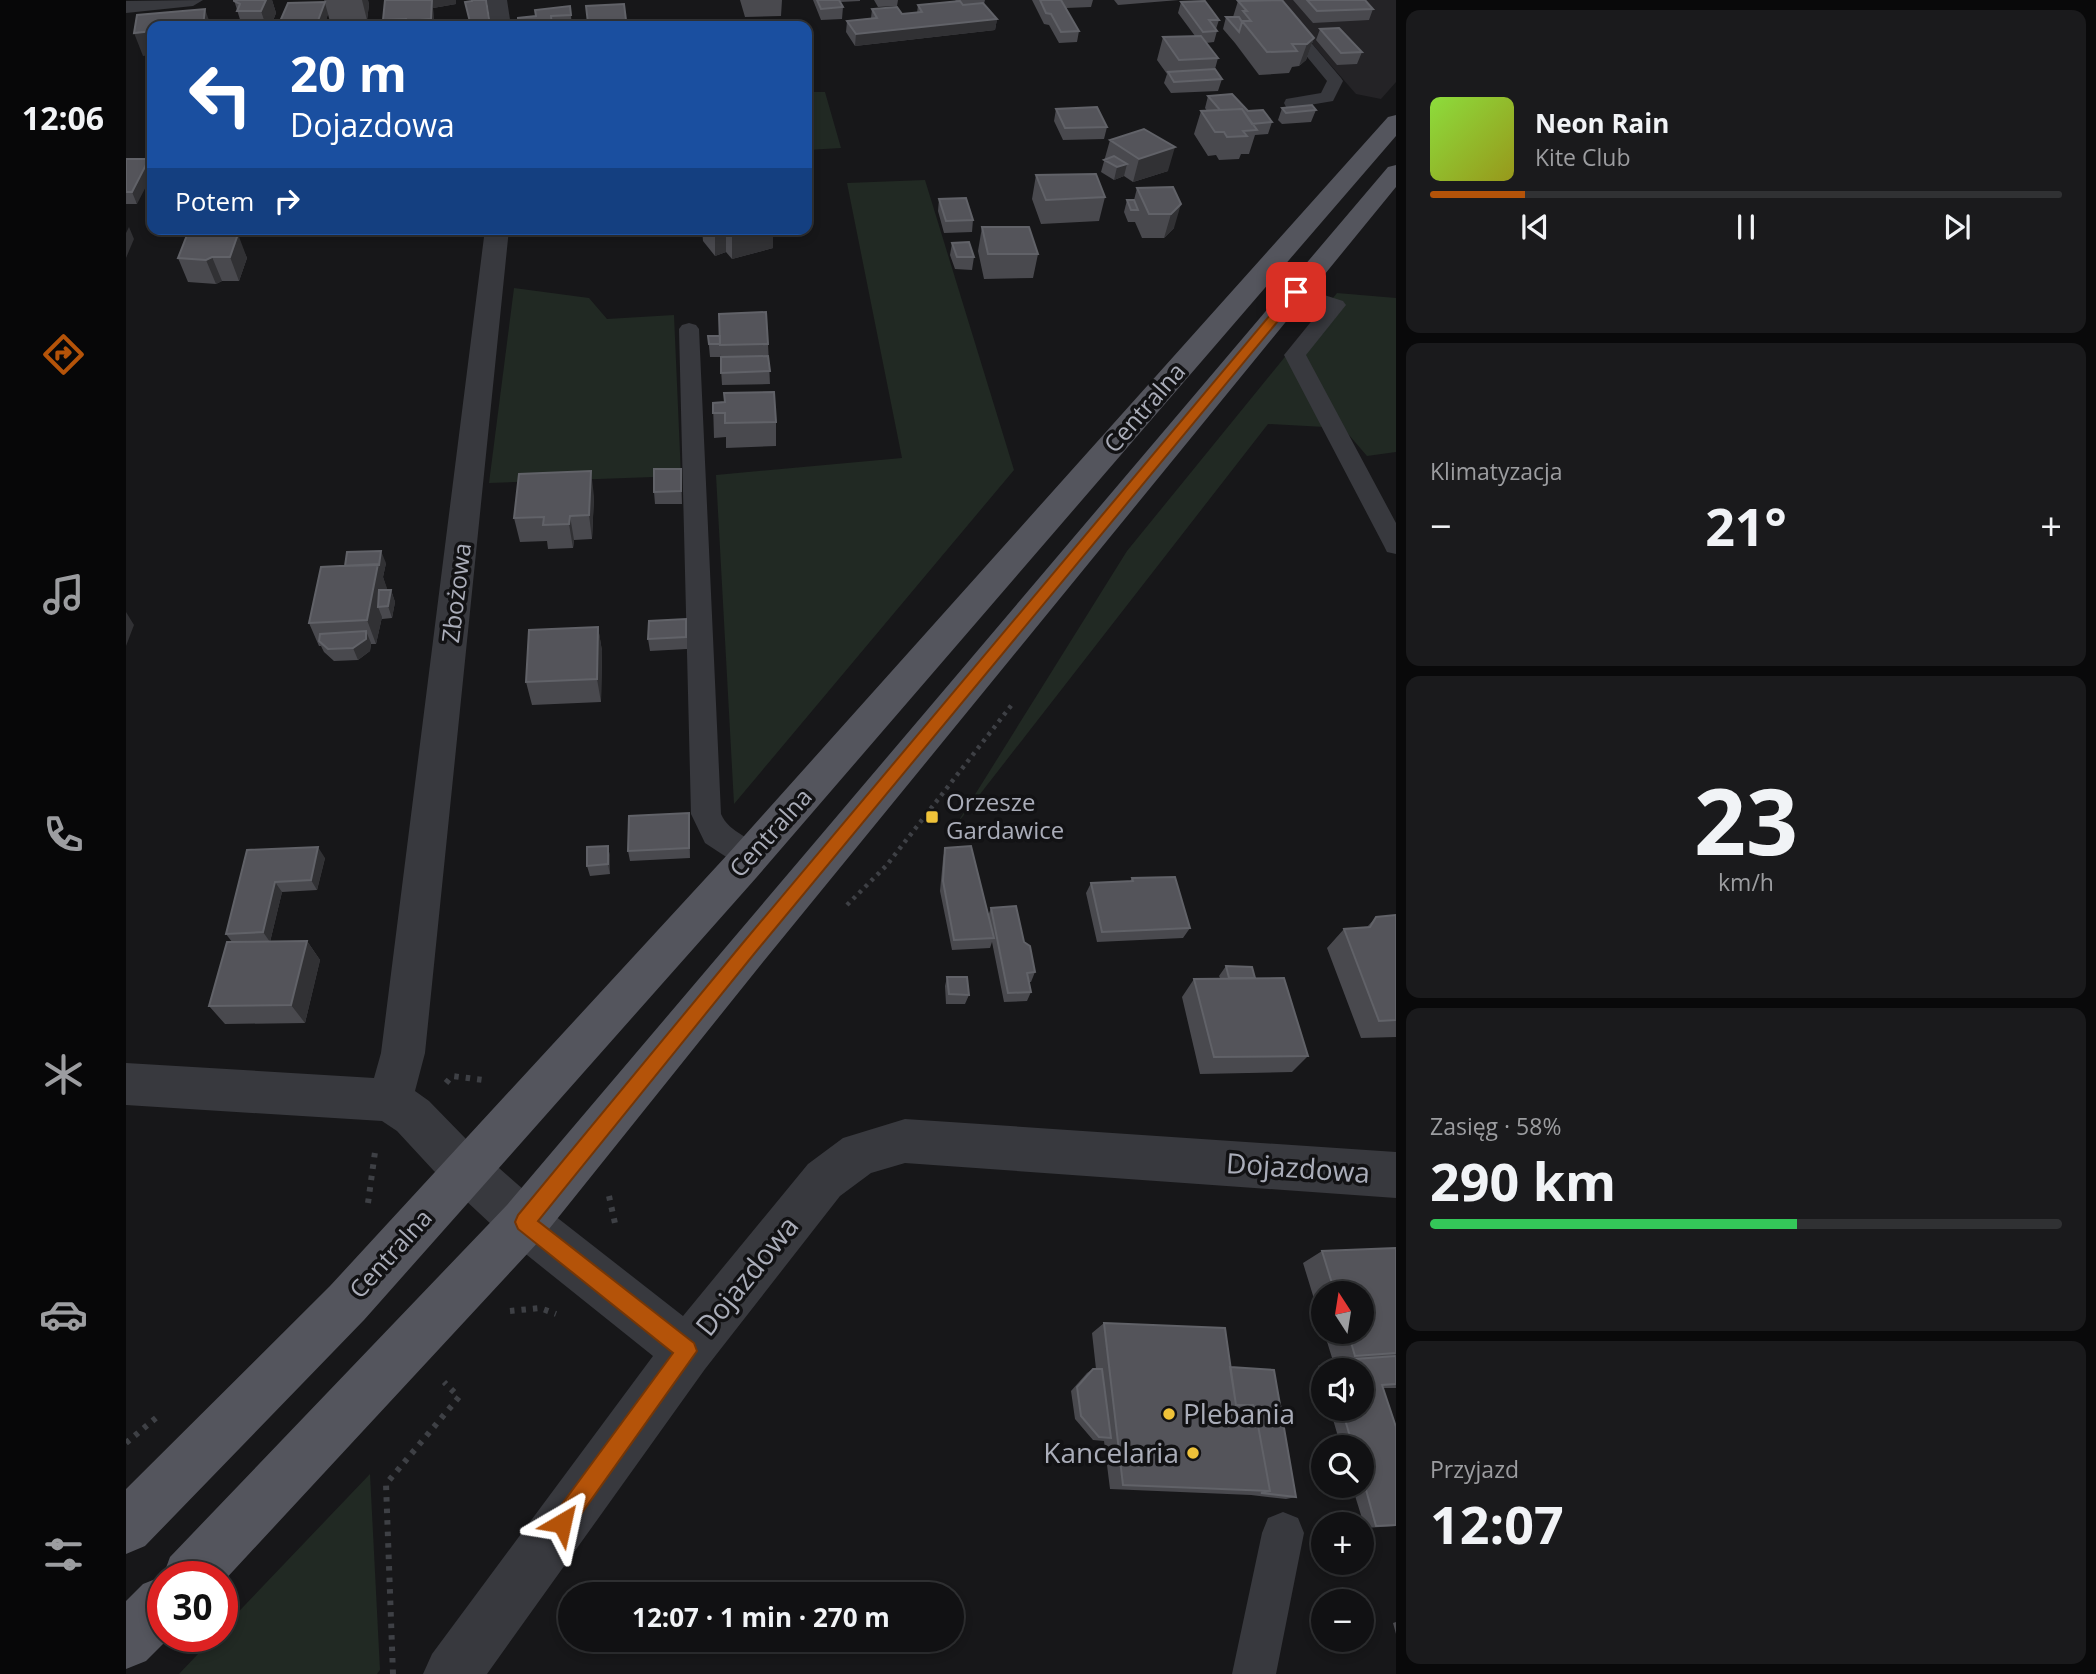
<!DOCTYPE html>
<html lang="pl">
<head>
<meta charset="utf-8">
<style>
	:root { --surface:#111113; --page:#1a1a1c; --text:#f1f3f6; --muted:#9c9da0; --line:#303133; --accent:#b45309 }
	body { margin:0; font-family:"Open Sans",sans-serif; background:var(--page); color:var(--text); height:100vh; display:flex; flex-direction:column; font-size:26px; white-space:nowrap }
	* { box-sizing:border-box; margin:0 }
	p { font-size:23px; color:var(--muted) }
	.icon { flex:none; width:38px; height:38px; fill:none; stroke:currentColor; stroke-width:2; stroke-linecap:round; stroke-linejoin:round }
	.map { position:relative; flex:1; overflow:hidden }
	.drawer { display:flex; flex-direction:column; gap:10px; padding:10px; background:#09090a; width:700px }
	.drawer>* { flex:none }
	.top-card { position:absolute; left:21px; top:21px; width:665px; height:214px; border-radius:14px; box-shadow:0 4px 10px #0003,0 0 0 2px var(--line); background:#1a4fa0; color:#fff; overflow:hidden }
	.needle { width:46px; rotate:348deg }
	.buttons { position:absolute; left:1185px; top:1281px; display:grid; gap:14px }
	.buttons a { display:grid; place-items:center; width:63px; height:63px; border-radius:50%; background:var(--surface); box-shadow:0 4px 10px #0003,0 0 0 2px var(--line); font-size:35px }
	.speed { position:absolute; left:21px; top:1561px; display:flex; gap:14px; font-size:35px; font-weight:700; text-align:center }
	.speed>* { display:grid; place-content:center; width:91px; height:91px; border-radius:50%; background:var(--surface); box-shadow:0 4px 10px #0003,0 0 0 2px var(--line); line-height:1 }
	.speed .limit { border:10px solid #d22; background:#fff; color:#111 }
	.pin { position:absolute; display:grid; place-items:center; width:60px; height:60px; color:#fff; margin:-30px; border-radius:14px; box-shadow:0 4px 10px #0006 }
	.me { position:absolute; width:77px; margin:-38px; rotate:36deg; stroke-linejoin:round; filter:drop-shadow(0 0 5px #0008) }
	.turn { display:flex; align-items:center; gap:24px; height:147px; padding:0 28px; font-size:32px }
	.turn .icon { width:91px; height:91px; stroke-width:2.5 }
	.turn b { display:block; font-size:49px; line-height:60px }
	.then { display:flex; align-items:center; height:66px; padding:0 28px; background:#0003; gap:14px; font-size:26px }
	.big { font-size:52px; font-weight:700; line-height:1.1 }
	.drawer .widget { flex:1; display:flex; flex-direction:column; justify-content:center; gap:10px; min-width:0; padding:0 24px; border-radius:14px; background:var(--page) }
	.drawer .dial { align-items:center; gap:0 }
	.dial b { font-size:91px; line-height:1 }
	.song { display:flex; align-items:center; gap:21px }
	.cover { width:84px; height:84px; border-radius:10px; background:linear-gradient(135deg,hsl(90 70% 55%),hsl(60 70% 35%)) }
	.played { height:7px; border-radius:4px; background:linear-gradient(90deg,var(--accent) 15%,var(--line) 15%) }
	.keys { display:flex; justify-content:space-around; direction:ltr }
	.heat { display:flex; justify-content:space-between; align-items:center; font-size:38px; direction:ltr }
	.charge { height:10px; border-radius:5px; background:linear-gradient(90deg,#34c759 58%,var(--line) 0) }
	.trip { position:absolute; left:432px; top:1582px; width:406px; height:70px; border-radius:35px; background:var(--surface); box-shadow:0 4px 10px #0003,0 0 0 2px var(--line); font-weight:700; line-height:70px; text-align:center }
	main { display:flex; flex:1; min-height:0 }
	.tab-bar { display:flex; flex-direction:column; width:126px; justify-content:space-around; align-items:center; background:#070708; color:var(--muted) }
	.tab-bar .icon { width:49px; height:49px }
	.tab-bar .current { color:var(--accent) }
	.tab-bar b { font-size:32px; color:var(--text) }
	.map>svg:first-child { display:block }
	.built { fill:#242326 }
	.green { fill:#212923 }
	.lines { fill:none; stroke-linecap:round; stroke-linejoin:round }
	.path-far1 { stroke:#3e4045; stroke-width:4.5; stroke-dasharray:3.5 5; stroke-linecap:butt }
	.path { stroke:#3e4045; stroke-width:6; stroke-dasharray:4.5 7; stroke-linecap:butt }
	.service { fill:#38393e; fill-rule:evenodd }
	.minor { fill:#38393e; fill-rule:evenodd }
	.tertiary { fill:#38393e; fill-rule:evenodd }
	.primary { fill:#54555d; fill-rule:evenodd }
	.wall { fill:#49494e }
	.shaded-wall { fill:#313134 }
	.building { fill:#54545a; stroke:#616268; stroke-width:2 }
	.route { fill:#b45309; stroke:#753606; stroke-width:2 }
	.poi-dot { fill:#efc239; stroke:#121214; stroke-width:2.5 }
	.labels { text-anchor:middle; stroke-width:7; stroke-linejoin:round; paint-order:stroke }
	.street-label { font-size:24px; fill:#aaadb9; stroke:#121214 }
	.poi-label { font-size:24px; fill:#aaadb9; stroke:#121214; text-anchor:start }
	.near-street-label { font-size:28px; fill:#aaadb9; stroke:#121214 }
	.near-poi-label { font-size:28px; fill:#aaadb9; stroke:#121214; text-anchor:start }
</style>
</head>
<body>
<main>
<nav class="tab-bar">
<b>12:06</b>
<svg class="icon current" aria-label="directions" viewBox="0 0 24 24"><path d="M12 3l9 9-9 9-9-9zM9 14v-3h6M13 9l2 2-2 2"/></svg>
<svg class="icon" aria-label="music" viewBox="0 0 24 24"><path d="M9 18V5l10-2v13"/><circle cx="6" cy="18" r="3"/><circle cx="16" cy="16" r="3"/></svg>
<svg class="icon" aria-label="phone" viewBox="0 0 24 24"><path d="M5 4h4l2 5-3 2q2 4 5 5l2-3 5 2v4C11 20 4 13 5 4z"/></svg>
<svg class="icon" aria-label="climate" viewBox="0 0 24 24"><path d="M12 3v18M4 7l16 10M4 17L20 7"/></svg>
<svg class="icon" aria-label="car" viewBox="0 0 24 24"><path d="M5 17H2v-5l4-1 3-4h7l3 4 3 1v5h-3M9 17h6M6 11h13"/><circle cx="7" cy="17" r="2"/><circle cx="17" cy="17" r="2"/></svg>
<svg class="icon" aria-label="filters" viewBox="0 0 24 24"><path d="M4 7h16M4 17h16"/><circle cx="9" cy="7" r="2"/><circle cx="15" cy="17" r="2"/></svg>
</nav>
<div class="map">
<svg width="1270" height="1674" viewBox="0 0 1270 1674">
	<rect width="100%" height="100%" fill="#171719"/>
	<path class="built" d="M1148,0H1270V82L1255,99L1230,94Z"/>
	<path class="green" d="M681,92H699L715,148L681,150Z
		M799,180L888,470L608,804L590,475L776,458L721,183Z
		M388,288L463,298L481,319L548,315L555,476L363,483Z
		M1211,293L1270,298V452L1241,456L1217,428L1142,424L830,825L1001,551Z
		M244,1474L254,1670L251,1674H53L89,1636H96V1629Z"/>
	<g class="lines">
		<path class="path-far1" d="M721,905L760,866L888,702"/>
		<path class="path" d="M320,1083L326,1076L357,1080
			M483,1196L490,1228
			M242,1203L249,1152L253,1148
			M384,1311L414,1308L430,1314
			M0,1443L31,1417
			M267,1674L260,1484L333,1397L318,1382"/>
		<path class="service" d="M1134,0H1149L1215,78L1217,81L1207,101L1166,108L1160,107L1158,103L1160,99L1195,93L1201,81Z
			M1170,286L1217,301L1220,305L1180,355L1270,523V554L1261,552L1258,546L1158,355L1197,307L1163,296L1160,292L1163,288Z
			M563,323L570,325L573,329L595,814C604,835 630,837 640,857L636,866L625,870L614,866L579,843L565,814L553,329L556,325Z
			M1157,1512L1172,1518L1178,1533L1150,1674H1106L1136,1533L1142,1518Z"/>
		<path class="minor" d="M361,0H381L385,26H365Z
			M359,229H383L299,1053L289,1091L303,1101L340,1139L415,1205L557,1316L682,1164L717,1138L779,1119L1270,1152V1198L779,1163L745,1173L714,1196L579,1369L361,1674H297L306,1654L527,1356L381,1239L308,1171L271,1131L256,1121L0,1105V1063L248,1078L255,1053Z"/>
		<path class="tertiary" d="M77,0L67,6L0,13V1Z"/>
		<path class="primary" d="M1270,115V136L630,878L238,1320L19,1546L0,1554V1489L204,1286L602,854L1262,117Z
			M1270,165V187L637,962L415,1239L96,1583V1577H37V1636H45L20,1661L0,1669V1601L17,1584L37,1576L44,1557L381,1205L1262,167Z"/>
	</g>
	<path class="wall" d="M108,0H146L150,13L145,26H116Z
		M198,0H242L243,5L241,20L204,22L202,14L198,26H152L199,2Z
		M259,0L330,4L307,8L308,26H252L257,20Z
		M614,0H656L655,16L619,17Z
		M687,0H734V1L714,2L717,7L716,19L695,20Z
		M748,0H772L771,6L752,7Z
		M829,0H859L858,4L871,19L869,30L729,46L720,32L721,21L745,18L746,9L776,14L791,13L792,5L830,1Z
		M906,0H967L965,7L940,8L953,31L951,42L933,43L923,25L918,24Z
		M988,0H1053L992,5Z
		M1167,0H1239L1247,9L1243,20L1187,23Z
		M1112,1L1188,38L1180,60L1173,66L1166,67L1163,73L1133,75L1109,43L1097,29L1100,17H1107Z
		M1055,2L1093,20L1090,29L1091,31L1088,42L1080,43L1092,58L1089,69L1096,79L1092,91L1045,93L1038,83L1041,74L1031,60L1037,37L1069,36L1052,13Z
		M444,6L446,26H392L410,16Z
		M460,6L500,20L501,26H462Z
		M1194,29L1236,52L1231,64L1211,65L1190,40Z
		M1082,96L1146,122L1142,134L1129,135L1123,154H1115L1113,159L1093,160L1090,155L1082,156L1068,134L1075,111H1081L1079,108Z
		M1156,108L1190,110L1185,122L1156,124L1152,120Z
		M930,109L981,127L978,139L937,140L928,121Z
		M984,140L1042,171L1007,182L998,176L988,180L975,172Z
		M0,159L11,204H0Z
		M910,175L979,197L973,221L915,224L906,199Z
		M1047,187L1048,228L1038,238H1016L1009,222H1002L998,212L1001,200H1008L1011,188Z
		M813,199L847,220L846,232L818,233L812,211Z
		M856,227L912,254L907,278L858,279L852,251Z
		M428,229H474V232L429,234Z
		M576,229H647V248L606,259L600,252L589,256L577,241Z
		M110,234L121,258L113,281H96L90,284L62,282L52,258Z
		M826,243L848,257L846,270L829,269L824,255Z
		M582,336L642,344L644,384L596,385L594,354V357H584Z
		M599,402L650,422V446L600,448V437L588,438L587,403Z
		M555,469L556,504H529L528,492Z
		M468,496L466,539L448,540L447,548L422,549L421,541L394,542L388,518Z
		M260,563L257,577L261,590H265L269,602L266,618L256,619V617L250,644H245L244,651L232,660L208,661L198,652L195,646H193L183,623Z
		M472,627L476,651L475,702L406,705L400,682Z
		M561,631V649L524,651L522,639Z
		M563,813L564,858L504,861L502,851Z
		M482,846L484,857V874L464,876L461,866Z
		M819,848L862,916L865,908L898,942L909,972L905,982H903L905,992L901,1001L878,1002L866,942L864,948L826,950L814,891L817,859Z
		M121,850L199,858L191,890L156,892L144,942L181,941L194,960L179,1023L99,1024L83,1006L106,942L100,934Z
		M1006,878L1064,928L1057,938L971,942L960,893L965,883L1004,881Z
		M1270,916V1037L1235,1038L1201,948L1218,929L1241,927L1250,917Z
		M1100,966L1129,978L1182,1056L1166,1072L1074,1074L1056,997L1068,979L1094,978L1093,976Z
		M821,977L843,995L839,1004H820L819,986Z
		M1270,1248V1388H1257L1270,1427V1526L1239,1528L1226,1486H1236V1447H1215L1204,1409H1236V1370H1197V1383L1192,1366L1202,1361H1207L1198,1332H1236V1293H1197V1328L1177,1263L1196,1251Z
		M978,1323L1104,1367L1170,1497L1160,1499L1125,1495L984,1489L978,1441L967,1440L949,1419L945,1391L961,1373L967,1369H970L966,1333Z
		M1270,1622V1634L1267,1623Z"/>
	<path class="shaded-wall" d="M140,0H146L150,13L145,26H140L135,11Z
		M236,0H242L243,5L241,20Z
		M303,0H330V4L307,8L308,26H307Z
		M199,3L202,14L198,26H190Z
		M79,9L85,26H77Z
		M871,19L869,30L729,46L730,34Z
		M26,31V55L17,56L8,33Z
		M1188,38L1180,60L1173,66L1181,44Z
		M1049,147L1042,171L1007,182L1013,159Z
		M23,159L26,166V175L11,204L6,192Z
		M1001,164L998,176L988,180L991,167Z
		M1055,204L1048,228L1038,238L1045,214Z
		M3,227L8,239L0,258V233Z
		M105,229H108L111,237L112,234L121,258L113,281L104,257L103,234Z
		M596,229H600V252L589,256V232Z
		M627,229H647V248L606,259V235Z
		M86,257L96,281L90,284L80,260Z
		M465,471L468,496L466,539L463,515Z
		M444,516L448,540L447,548L443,524Z
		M255,551L260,563L257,577L261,588L258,606L252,607L256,617L250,644L241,620Z
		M265,590L269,602L266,618L262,606Z
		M0,612L8,625L0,646Z
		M472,627L476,651L475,702L471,679Z
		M240,631L245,643L244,651L232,660L227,648Z
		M482,846L484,857V874L482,864Z
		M192,847L199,858L191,890L185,880Z
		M149,882L156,892L144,942L137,932Z
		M181,941L194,960L179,1023L165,1005Z"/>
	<path class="building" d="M108,0H140L135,11H111L114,4L108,1Z
		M259,0H306L305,19L283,21L282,26H281L280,19L257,20Z
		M346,0H360L364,25L345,26L339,2L346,1Z
		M691,0H713L717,7L695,9Z
		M914,0H935L953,31L935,32L925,14L920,13Z
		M1156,0L1188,38L1181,44H1166L1171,51L1141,52L1116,21H1125L1117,11H1121L1112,1Z
		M1181,0H1239L1247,9L1191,11Z
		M834,1L837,5L857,3L871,19L730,34L721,21L751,18L746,9L771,7L776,14L796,12L792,5Z
		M1079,1L1093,20H1083L1091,31L1077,32L1055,2Z
		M199,2L190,26H152L162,3Z
		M498,4L500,20L462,23L460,6Z
		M444,6L445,15L425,16L426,26H392V18L410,16L409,10Z
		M79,9L77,26H26V31L8,33L11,15Z
		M1100,17H1113L1116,22L1113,32Z
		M280,19L279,26H252L254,21Z
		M1213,28L1236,52L1215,53L1194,29Z
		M1075,36L1092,58L1053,60L1037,37Z
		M1089,69L1096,79L1048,82L1042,72Z
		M1106,94L1122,111L1137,110L1146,122L1126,124L1116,109L1094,110L1082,96Z
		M1186,105L1190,110L1160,113L1156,108Z
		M971,107L981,127L939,128L930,109Z
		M1116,109L1131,130L1117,131L1121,136L1101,137L1098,132H1089L1075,111Z
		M1018,129L1049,147L1013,159L984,140Z
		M988,156L1001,164L991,167L978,160Z
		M0,159H23L6,192H0Z
		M970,174L979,197L920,200L910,175Z
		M1047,187L1055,204L1045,214H1023L1011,188Z
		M840,198L847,220L820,221L813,199Z
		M1001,200H1008L1012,210H1005Z
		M856,227H903L912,254H862Z
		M72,229H105L103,234H112L104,257H86L80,260L52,258L61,235H70Z
		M600,229H627L606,235Z
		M843,242L848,257H831L826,243Z
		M640,312L642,344L594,345L593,314Z
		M582,336H594V344H583Z
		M642,356L644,371L595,373V357Z
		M648,392L650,422L599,423V413H587V403L599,402L598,393Z
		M528,469H555V491L528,492Z
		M465,471L463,515L444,516L443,524L417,525L418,517L388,518L393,474Z
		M255,551L253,565L219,566L221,552Z
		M252,564L241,620L183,623L195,567Z
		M253,590H265L262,606L252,607Z
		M560,619V637L522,639L523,621Z
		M472,627L471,679L400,682L403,630Z
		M240,631V639L227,648L202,649L193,641L194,634Z
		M563,813V848L502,851L503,816Z
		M482,846V864L461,866V847Z
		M845,846L868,938L828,940L817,881L819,848Z
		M192,847L185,880L149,882L137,932L100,934L121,850Z
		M1049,877L1064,928L976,932L965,883L1007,881L1006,878Z
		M890,906L898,942L904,946L909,972L901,973L905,992L882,993L865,908Z
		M1270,915V1020L1253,1021L1218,929L1244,927L1250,917Z
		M181,941L165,1005L83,1006L101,942Z
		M1100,966L1126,967L1129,978H1103Z
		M821,977H841L843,995L823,994Z
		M1158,978L1182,1056L1088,1057L1068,979Z
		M1270,1248V1353L1229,1356L1222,1332H1236V1293H1209L1196,1251Z
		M978,1323L1099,1328L1110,1405H1127L1129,1409L1144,1491L997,1485Z
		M1270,1356V1384L1256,1385L1270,1427V1525L1250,1526L1236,1475V1447H1227L1216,1409H1236V1370H1205L1202,1361Z
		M1104,1367L1148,1370L1170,1497L1135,1493L1144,1491L1129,1409L1127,1405H1110Z
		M967,1369H976L985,1438L973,1437L955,1416L951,1387Z"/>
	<path class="route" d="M1166,289L1176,292L628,954L412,1221L568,1343L571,1351L443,1531L436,1534L428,1531L424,1523L428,1515L547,1353L392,1229L389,1222L392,1215L616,944Z"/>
	<g class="poi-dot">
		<rect x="799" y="810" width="14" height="14" rx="3.5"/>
		<circle cx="1043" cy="1414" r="7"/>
		<circle cx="1067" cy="1453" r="7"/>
	</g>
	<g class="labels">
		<g class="street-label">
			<text transform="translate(1019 408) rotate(-49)" y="8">Centralna</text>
			<text transform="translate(331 593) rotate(-83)" y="8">Zbożowa</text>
			<text transform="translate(645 833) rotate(-48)" y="8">Centralna</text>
			<text transform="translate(265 1254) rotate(-48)" y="8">Centralna</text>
		</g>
		<g class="poi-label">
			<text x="820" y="811">Orzesze<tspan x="820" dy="28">Gardawice</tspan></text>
		</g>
		<g class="near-street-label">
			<text transform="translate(1172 1168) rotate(4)" y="10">Dojazdowa</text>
			<text transform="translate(621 1276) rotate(-51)" y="10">Dojazdowa</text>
		</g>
		<g class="near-poi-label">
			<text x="1057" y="1424">Plebania</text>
			<text x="1053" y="1463" text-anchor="end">Kancelaria</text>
		</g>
	</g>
</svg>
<div class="buttons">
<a><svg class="needle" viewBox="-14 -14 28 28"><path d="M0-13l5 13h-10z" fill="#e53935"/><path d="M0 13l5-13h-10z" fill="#9c9da0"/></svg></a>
<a><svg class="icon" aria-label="sound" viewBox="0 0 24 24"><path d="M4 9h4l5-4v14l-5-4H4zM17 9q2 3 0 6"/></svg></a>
<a><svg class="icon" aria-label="search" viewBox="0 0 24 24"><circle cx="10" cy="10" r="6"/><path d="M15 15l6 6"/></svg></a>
<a>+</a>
<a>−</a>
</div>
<div class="speed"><div class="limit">30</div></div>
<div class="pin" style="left:1170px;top:292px;background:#d93025"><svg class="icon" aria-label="arrive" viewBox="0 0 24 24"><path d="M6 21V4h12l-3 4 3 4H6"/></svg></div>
<svg class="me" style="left:436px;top:1523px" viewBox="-20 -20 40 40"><path d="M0-17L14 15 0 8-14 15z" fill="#b45309" stroke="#fff" stroke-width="4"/></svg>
<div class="trip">12:07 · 1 min · 270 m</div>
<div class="top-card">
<div class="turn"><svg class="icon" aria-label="left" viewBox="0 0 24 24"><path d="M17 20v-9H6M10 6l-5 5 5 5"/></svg><div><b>20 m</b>Dojazdowa</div></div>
<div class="then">Potem<svg class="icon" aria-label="right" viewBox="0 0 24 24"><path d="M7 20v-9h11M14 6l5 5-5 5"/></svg></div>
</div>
</div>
<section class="drawer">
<div class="widget">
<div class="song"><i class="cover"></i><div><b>Neon Rain</b><p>Kite Club</p></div></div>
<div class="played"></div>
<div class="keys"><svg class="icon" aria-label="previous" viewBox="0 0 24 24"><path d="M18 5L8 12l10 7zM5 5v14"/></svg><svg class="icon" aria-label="pause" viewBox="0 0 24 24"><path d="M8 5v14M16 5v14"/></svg><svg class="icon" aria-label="next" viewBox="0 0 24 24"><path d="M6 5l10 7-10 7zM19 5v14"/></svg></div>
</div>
<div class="widget"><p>Klimatyzacja</p>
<div class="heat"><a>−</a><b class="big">21°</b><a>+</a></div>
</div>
<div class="widget dial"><b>23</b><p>km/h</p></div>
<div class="widget"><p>Zasięg · 58%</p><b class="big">290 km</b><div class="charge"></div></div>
<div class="widget"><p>Przyjazd</p><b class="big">12:07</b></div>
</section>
</main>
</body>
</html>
